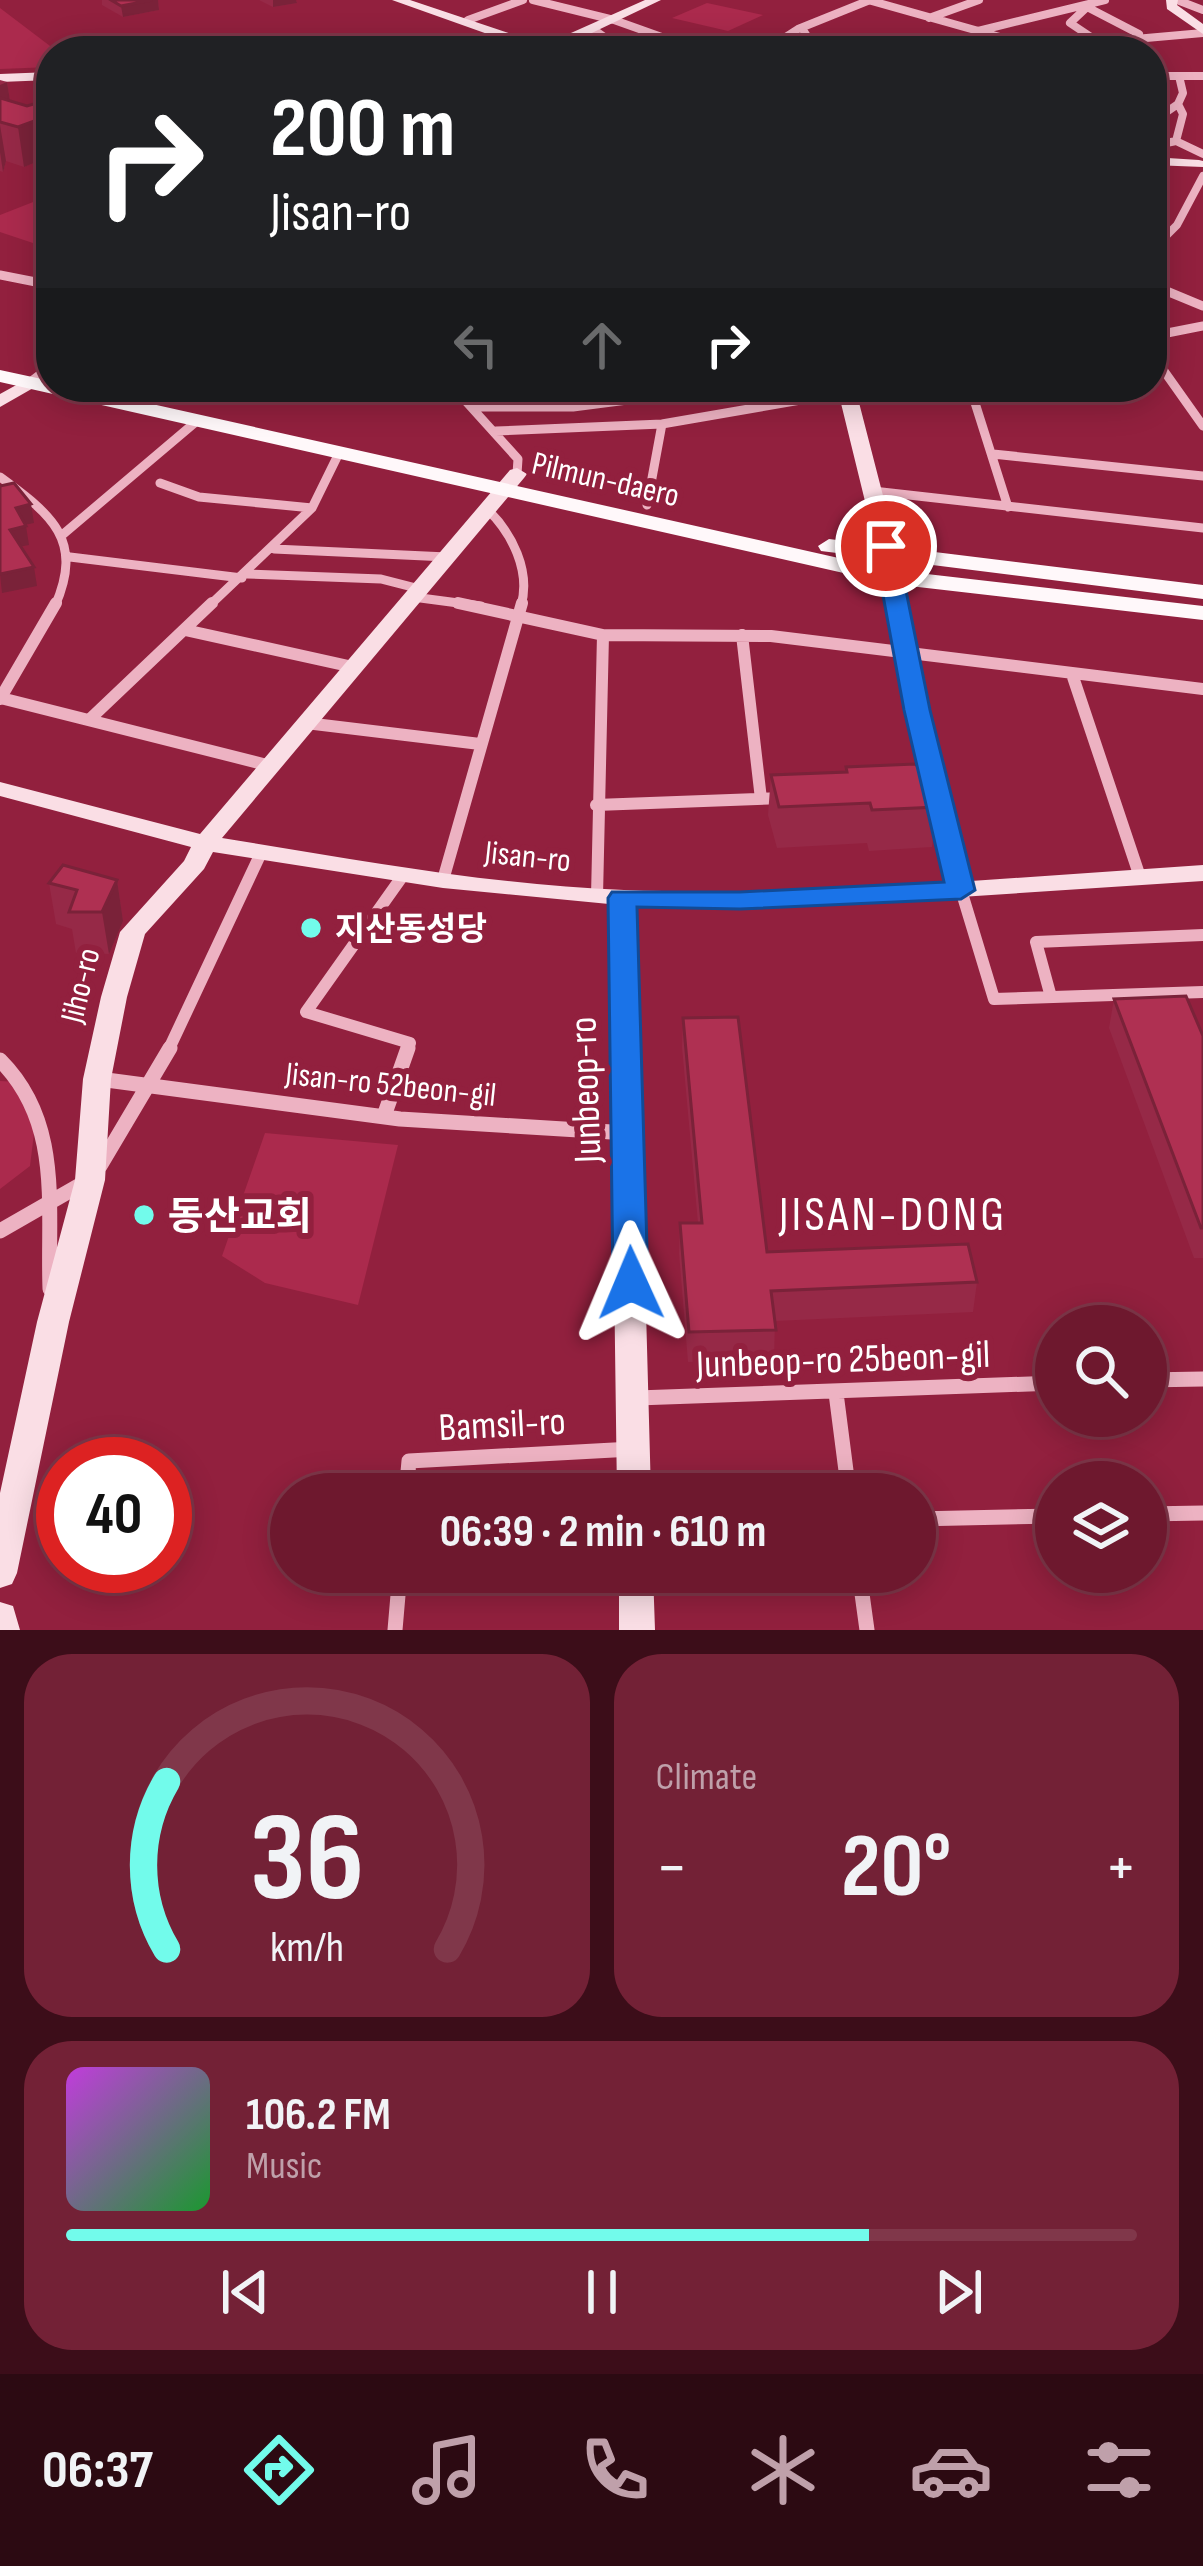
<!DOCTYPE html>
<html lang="en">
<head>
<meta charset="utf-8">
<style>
	:root { --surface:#6e182e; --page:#732136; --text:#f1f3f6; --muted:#bfa0aa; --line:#80374a; --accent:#72fbeb }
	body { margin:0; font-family:"Sofia Sans Condensed","Noto Sans KR",sans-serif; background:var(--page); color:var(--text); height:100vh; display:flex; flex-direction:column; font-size:45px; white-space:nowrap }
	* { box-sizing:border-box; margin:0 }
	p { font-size:39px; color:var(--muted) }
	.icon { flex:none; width:66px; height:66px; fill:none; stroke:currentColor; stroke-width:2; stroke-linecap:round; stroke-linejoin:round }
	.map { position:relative; height:1630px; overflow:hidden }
	.panel { display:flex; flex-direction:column; gap:24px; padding:24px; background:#3c0d19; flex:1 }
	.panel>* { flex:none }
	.guide { position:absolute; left:36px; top:36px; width:1131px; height:366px; border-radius:48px; box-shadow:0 6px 30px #0003,0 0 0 3px var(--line); background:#202124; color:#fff; overflow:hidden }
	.buttons { position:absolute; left:1035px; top:1305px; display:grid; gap:24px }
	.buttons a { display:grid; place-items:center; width:132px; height:132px; border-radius:50%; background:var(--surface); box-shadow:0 6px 30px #0003,0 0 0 3px var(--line); font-size:60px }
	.speed { position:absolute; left:36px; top:1437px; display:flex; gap:24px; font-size:60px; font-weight:700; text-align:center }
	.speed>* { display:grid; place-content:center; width:156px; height:156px; border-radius:50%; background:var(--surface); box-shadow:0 6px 30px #0003,0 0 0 3px var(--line); line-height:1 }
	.speed .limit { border:18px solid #d22; background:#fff; color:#111 }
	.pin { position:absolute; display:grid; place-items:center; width:102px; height:102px; color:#fff; margin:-51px; border:6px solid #fff; border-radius:50%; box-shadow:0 3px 12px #0007 }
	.me { position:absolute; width:132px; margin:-66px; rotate:359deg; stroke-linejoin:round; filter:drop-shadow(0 0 9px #0008) }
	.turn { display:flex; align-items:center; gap:42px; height:252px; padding:0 36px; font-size:54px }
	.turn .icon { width:156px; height:156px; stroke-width:2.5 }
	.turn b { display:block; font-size:84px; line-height:102px }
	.lanes { display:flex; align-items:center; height:114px; padding:0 36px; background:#0003; justify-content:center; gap:60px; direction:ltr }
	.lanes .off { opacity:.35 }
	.big { font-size:90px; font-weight:700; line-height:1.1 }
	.panel .tile { flex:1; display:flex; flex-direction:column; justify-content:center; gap:18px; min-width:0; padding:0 42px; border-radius:48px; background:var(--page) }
	.panel .dial { align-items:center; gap:0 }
	.dial svg { height:312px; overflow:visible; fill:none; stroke:var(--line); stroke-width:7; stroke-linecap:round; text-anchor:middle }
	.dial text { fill:var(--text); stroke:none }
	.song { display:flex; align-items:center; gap:36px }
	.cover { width:144px; height:144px; border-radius:18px; background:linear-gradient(135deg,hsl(290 70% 55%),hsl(130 70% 35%)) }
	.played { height:12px; border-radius:6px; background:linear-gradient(90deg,var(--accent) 75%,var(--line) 75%) }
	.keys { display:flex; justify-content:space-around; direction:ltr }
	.heat { display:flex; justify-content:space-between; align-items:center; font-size:66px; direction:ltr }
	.panel .tiles { flex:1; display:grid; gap:24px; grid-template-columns:1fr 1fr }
	.tile:last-child { grid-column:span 2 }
	.trip { position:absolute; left:270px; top:1473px; width:666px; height:120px; border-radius:60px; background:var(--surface); box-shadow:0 6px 30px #0003,0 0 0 3px var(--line); font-weight:700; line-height:120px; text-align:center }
	.menu { display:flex; height:192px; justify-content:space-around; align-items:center; background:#2c0a12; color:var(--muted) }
	.menu .icon { width:84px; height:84px }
	.menu .active { color:var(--accent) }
	.menu b { font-size:54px; color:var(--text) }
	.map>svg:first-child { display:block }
	.green { fill:#ab2a4d }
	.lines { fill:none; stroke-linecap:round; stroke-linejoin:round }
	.street-far3 { stroke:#edb2c2; stroke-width:8 }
	.street-far2 { stroke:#edb2c2; stroke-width:9 }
	.street-far1 { stroke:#edb2c2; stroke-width:12 }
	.street { stroke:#edb2c2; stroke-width:15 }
	.secondary { fill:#fadee5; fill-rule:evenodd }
	.primary { fill:#fff8fa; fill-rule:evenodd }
	.wall { fill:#962947 }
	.shaded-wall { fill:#7a2239 }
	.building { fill:#af3052; stroke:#7a2239; stroke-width:3 }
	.route { fill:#1a73e8; stroke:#114b97; stroke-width:3 }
	.poi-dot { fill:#72fbeb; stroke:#92203e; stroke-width:4.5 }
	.labels { text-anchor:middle; stroke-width:12; stroke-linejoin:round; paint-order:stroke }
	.street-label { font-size:33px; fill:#fff; stroke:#92203e }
	.poi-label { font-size:33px; font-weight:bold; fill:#fff; stroke:#92203e; text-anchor:start }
	.near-street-label { font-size:39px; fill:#fff; stroke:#92203e }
	.near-poi-label { font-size:39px; font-weight:bold; fill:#fff; stroke:#92203e; text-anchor:start }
	.near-quarter-label { font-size:48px; letter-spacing:3px; fill:#fff; stroke:#92203e }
</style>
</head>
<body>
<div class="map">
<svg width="1203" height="1630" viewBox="0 0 1203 1630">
	<rect width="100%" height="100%" fill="#92203e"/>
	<path class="green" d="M707,3L763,15L728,31L672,18Z
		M0,8L54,49L254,44V51H282H51V67L0,69Z
		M334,36H335L472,40L468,51H326Z
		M51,195V249L0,232V215Z
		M0,1081L18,1082L35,1125L30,1166L0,1189Z
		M265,1133L398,1145L358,1305L265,1283L222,1256Z"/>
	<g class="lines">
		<path class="street-far3" d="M533,0L614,20L701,51
			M868,0L1028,45
			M1177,0L1203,10
			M1087,7L1139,34
			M1087,7L1070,23L1094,39
			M929,18L979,0
			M468,20L523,0
			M802,28L810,41L836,51
			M593,29L624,51
			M978,31L1105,0
			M764,51L798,29L870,0
			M998,51L1203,33
			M1152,76H1203
			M1152,122L1178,104
			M1176,141L1183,114L1178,104L1183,93L1179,76
			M1176,141L1203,154
			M1152,146L1176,141
			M1152,250L1177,225L1203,176"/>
		<path class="street-far2" d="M0,275L51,285
			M1152,285L1203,306
			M1152,336L1203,326
			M1152,354L1203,426
			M29,383L51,366
			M453,387L518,459L517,474
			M569,387L573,407
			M970,387L1008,507
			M476,407H573L728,387
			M496,431L662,424L876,387
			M993,454L1203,476
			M0,477C52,515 84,540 55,606
			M160,483L199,497L312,508
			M873,491L1203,528
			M647,505L662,424
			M487,509C512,533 531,571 521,606
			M61,536L198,420
			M274,549L447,557
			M70,557L242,578
			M247,574L381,579L420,589
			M413,597L481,606
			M209,606L312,508L339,453"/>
		<path class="street-far1" d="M458,603L603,635L771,636L1203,689
			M185,630L353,667
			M742,635L761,799
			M1072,674L1140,877
			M1,698L271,766
			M0,699L56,603
			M90,719L212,603
			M306,723L480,744
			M596,805L784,798
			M404,874L306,1012L410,1043L407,1051
			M443,880L522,603
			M961,890L994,999L1203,992
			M597,896L603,635
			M1051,997L1036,942L1203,935
			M168,1051L261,853"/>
		<path class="street" d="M0,1060C63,1123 47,1207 50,1289
			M99,1079L400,1119L628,1133
			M384,1116L408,1048
			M100,1166L170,1048
			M0,1231L87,1181
			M1146,1380L1203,1379
			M836,1393L849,1494
			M637,1398L1056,1383
			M406,1494L409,1461L632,1449
			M1146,1514L1203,1513
			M915,1519L1056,1516
			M859,1572L867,1630
			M395,1630L400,1572"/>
		<path class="secondary" d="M392,0H410L544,45L645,0H661L554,51H535Z
			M1166,0H1178L1177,5L1203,24V34L1167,9Z
			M51,72V80L0,82V74Z
			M1152,157L1199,160L1203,161V167L1152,165Z
			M29,378L38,383L35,387L0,407V394Z
			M837,387H855L896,546L947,793L971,881L1203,865V881L838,905L635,906L651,1494H617L609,904L443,888L213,852L204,869L145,934L127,997L111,1079L105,1180L69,1322L17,1573L12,1584L0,1588V1493L37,1322L75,1180L83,1079L101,997L120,932L184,861L191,847L0,796V782L200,834L510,470L517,468L527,474L524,478L222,838C355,859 489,885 624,890C731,894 839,889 946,882L923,793L876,546Z
			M619,1572H653L655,1630H619Z
			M0,1602L13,1606L20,1630H0Z"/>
		<path class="primary" d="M0,370L51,381V387H76L892,570L1203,606V620L892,584L0,382Z
			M829,539L1203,585V599L821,551L818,546Z"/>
	</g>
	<path class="wall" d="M102,0H158L159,10L123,17L102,5Z
		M259,0H296L297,3L273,7Z
		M0,80L7,82L10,101L27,106L51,107V156L24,167L6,161L3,172L0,171Z
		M846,767L937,807L932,847L869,851L867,843L777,848L768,815L771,775L845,772Z
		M117,880L123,921L109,954L76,953L72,929L56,924L49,883Z
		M1114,999L1203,1036V1258H1194L1109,1028Z
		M683,1018L767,1252L977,1282L973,1312L775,1321L774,1360L688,1362L679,1253L680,1223H698L682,1047Z"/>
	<path class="shaded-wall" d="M152,0H158L159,10L123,17L121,6Z
		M273,0H296L297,3L273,7Z
		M7,82L13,120L0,122V85Z
		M51,115V156L24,167L18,127Z
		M0,125L6,161L3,172L0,152Z
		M31,504L34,523L19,526L16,508Z
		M26,526L29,545L13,548L10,530Z
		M34,567L37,586L2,593L0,574Z
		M117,880L123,921L109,954L102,912Z"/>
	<path class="building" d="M111,0H152L121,6Z
		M0,98L27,106L37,103L51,107V115L18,127L0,122Z
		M14,483L31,504L16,508L26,526L10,530L34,567L0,574V486Z
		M915,764L923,770L937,807L872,810L870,803L779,807L771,775L847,772L846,767Z
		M63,865L117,880L102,912H69L77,890L49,883Z
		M1186,996L1203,1036V1228H1201L1114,999Z
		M738,1017L767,1252L968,1244L977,1282L771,1291L776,1330L689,1332L680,1223H702L683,1018Z"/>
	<path class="route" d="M886,539L897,546L930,710L975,890L961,899L740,909L637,907L648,1283L643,1292L631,1296L618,1292L613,1283L608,898L612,892H740L944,882L904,710L874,546Z"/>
	<g class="poi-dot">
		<circle cx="311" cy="928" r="12"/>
		<circle cx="144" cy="1215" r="12"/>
	</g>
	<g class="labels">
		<g class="street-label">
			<text transform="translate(606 478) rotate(13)" y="12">Pilmun-daero</text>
			<text transform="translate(528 855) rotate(6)" y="12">Jisan-ro</text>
			<text transform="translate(79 985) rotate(-76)" y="12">Jiho-ro</text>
			<text transform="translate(391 1083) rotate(6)" y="12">Jisan-ro 52beon-gil</text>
		</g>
		<g class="poi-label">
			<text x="335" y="940">지산동성당</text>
		</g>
		<g class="near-street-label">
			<text transform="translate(584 1090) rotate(-92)" y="14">Junbeop-ro</text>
			<text transform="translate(843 1358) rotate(-2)" y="14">Junbeop-ro 25beon-gil</text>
			<text transform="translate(502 1423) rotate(-3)" y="14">Bamsil-ro</text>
		</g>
		<g class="near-poi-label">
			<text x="168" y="1229">동산교회</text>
		</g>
		<g class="near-quarter-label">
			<text x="893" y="1230">JISAN-DONG</text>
		</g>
	</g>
</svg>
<div class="buttons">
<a><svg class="icon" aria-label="search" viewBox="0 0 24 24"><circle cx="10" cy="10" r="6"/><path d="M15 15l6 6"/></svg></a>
<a><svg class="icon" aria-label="layers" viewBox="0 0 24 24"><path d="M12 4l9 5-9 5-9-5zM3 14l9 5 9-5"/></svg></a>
</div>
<div class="speed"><div class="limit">40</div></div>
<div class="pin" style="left:886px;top:546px;background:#d93025"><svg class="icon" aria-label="arrive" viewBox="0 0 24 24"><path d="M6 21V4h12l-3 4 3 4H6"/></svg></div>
<svg class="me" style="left:631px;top:1283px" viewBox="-20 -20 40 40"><path d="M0-17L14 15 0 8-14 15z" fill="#1a73e8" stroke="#fff" stroke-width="4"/></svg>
<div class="trip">06:39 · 2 min · 610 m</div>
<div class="guide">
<div class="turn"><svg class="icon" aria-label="right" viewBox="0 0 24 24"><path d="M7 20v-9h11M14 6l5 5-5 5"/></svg><div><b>200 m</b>Jisan-ro</div></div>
<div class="lanes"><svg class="icon off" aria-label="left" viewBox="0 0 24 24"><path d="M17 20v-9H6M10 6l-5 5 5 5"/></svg><svg class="icon off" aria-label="ahead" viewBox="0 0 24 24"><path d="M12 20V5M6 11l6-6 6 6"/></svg><svg class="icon" aria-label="right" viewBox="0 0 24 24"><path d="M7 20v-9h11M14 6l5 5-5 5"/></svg></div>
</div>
</div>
<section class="panel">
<div class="tiles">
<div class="tile dial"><svg viewBox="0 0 100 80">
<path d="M14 69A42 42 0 1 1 86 69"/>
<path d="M14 69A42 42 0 0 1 14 26" stroke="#72fbeb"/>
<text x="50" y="56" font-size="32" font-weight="700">36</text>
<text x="50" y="72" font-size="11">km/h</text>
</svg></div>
<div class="tile"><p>Climate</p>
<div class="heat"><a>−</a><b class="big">20°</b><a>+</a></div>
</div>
<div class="tile">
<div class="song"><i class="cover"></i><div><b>106.2 FM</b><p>Music</p></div></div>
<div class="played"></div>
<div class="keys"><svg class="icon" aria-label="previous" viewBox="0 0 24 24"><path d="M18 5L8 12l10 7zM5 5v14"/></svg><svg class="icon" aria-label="pause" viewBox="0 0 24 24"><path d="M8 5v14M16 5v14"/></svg><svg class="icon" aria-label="next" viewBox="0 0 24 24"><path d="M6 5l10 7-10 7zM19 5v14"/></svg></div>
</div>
</div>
</section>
<nav class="menu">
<b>06:37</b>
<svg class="icon active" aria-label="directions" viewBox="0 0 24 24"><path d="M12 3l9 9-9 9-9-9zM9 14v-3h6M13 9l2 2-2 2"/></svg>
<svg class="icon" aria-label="music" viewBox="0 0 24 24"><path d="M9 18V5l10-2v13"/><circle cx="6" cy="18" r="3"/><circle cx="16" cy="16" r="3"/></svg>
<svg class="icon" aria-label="phone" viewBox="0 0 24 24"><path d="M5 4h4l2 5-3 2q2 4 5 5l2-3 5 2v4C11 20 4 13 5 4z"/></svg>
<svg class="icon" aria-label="climate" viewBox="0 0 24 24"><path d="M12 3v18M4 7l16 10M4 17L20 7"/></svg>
<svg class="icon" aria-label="car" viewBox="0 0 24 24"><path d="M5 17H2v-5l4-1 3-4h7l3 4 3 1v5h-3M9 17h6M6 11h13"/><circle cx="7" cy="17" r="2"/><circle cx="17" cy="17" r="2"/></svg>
<svg class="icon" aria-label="filters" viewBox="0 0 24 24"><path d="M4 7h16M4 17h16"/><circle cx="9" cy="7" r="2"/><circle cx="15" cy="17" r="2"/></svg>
</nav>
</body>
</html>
